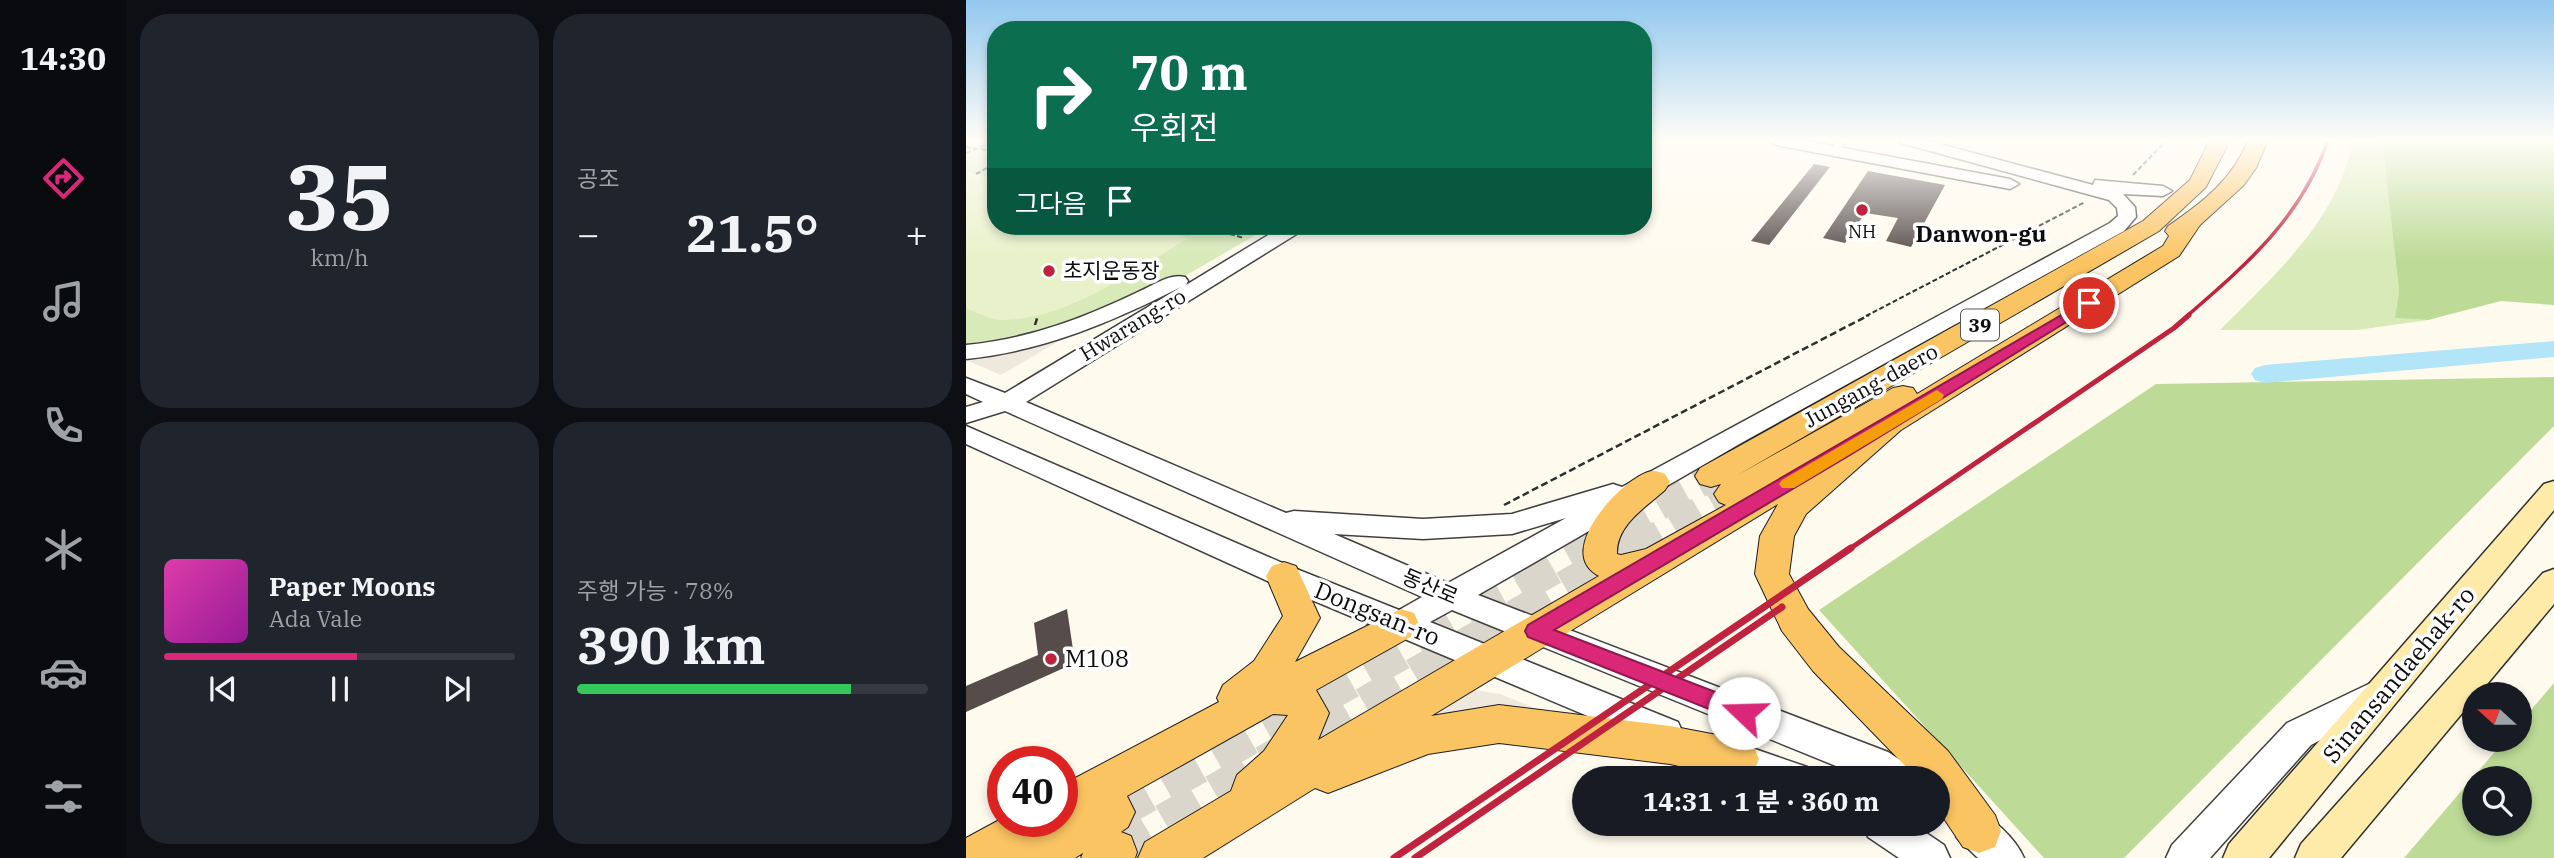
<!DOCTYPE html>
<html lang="ko">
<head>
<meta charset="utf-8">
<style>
	:root { --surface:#171b24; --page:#20242c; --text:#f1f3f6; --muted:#9ea1a6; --line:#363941; --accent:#db2777 }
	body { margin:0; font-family:"IBM Plex Serif","Noto Sans KR",serif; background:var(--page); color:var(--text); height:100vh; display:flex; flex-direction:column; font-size:26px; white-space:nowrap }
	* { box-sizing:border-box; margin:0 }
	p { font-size:23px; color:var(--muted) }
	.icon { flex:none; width:38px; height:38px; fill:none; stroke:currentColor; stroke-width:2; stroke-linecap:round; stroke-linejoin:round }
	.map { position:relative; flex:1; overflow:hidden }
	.details { display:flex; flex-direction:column; gap:14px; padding:14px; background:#0d0f14; width:840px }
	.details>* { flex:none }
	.top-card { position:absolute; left:21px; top:21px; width:665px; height:214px; border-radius:28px; box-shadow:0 4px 10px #0003; background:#0b6e4f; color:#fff; overflow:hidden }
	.needle { width:46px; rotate:291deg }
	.controls { position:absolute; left:1496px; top:682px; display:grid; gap:14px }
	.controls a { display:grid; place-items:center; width:70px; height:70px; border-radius:50%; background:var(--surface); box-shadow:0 4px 10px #0003; font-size:35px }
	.speed { position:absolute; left:21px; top:746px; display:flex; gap:14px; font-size:35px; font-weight:700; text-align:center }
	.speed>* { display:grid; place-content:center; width:91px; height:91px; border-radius:50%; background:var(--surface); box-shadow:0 4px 10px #0003; line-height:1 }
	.speed .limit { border:10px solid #d22; background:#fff; color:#111 }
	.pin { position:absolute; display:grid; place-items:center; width:60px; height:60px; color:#fff; margin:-30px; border:4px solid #fff; border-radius:50%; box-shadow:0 2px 7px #0007 }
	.me { position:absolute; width:77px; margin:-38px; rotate:291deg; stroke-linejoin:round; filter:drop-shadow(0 0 5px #0008) }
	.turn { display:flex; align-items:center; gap:24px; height:147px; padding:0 28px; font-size:32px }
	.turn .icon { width:91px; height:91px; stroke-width:2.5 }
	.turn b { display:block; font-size:49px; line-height:60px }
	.then { display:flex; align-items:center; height:66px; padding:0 28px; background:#0003; gap:14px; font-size:26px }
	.big { font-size:52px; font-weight:700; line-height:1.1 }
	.details .card { flex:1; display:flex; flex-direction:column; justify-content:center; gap:10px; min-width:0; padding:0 24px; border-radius:28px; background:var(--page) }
	.details .dial { align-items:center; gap:0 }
	.dial b { font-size:91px; line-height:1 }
	.song { display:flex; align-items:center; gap:21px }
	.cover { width:84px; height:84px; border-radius:10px; background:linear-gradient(135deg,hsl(320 70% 55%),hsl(300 70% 35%)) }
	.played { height:7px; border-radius:4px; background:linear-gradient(90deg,var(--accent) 55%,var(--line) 55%) }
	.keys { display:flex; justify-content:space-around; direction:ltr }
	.heat { display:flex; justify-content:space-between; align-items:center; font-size:38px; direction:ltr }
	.charge { height:10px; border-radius:5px; background:linear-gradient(90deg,#34c759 78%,var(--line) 0) }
	.details .tiles { flex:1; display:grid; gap:14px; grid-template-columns:repeat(2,1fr) }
	.trip { position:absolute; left:606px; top:766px; width:378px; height:70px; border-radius:35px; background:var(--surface); box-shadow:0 4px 10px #0003; font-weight:700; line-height:70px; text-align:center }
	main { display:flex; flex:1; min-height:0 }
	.tabs { display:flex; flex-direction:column; width:126px; justify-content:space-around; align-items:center; background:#090b0e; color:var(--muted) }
	.tabs .icon { width:49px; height:49px }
	.tabs .current { color:var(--accent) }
	.tabs b { font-size:32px; color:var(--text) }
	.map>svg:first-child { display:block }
	.green { fill:#d7eab7 }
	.forest { fill:#bddb96; fill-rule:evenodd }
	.pitch { fill:#e8f1c9 }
	.plaza { fill:#efe8dd }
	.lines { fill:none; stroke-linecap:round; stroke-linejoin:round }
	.river { fill:#b2e5f7; fill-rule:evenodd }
	.building { fill:#564d4a }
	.primary-tunnel-far1 { stroke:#dbd6cc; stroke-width:30; stroke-dasharray:30 15; stroke-linecap:butt }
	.primary-tunnel { stroke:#dbd6cc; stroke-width:39; stroke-dasharray:39 19; stroke-linecap:butt }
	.service-casing { stroke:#404040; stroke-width:9 }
	.tertiary-casing { stroke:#404040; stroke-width:3 }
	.secondary-casing { stroke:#2f2f2f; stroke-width:3 }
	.primary-casing { stroke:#1e1e1e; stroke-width:2 }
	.path-far1 { stroke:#2f2f2f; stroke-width:2; stroke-dasharray:5 2.5; stroke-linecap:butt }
	.path { stroke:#2f2f2f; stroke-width:2.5; stroke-dasharray:7 3.5; stroke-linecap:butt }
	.service { stroke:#fff; stroke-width:7 }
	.tertiary { fill:#fff; fill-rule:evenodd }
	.secondary { fill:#ffeba9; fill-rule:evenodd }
	.primary { fill:#fac463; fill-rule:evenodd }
	.rail-far2 { stroke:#bf233d; stroke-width:3.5 }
	.rail-far1 { stroke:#bf233d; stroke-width:5 }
	.rail { stroke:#bf233d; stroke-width:7 }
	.route { fill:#db2777; stroke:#8e194d; stroke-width:2 }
	.slow { fill:#f59e0b }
	.poi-dot { fill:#bf233d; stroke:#fff; stroke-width:2.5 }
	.labels { text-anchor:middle; stroke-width:7; stroke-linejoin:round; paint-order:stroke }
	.far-poi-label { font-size:18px; fill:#0d0d0d; stroke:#fff }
	.shield { fill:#fff; stroke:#565656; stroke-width:2 }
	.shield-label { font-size:19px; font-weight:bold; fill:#0d0d0d }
	.poi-label { font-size:21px; fill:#0d0d0d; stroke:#fff; text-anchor:start }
	.street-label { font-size:21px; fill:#0d0d0d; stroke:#fff }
	.far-district-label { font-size:23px; font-weight:bold; fill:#0d0d0d; stroke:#fff }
	.near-street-label { font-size:24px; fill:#0d0d0d; stroke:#fff }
	.near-poi-label { font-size:24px; fill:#0d0d0d; stroke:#fff; text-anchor:start }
</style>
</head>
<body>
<main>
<nav class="tabs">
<b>14:30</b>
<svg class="icon current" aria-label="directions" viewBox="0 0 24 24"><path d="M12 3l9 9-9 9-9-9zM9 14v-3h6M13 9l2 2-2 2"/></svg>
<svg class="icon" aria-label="music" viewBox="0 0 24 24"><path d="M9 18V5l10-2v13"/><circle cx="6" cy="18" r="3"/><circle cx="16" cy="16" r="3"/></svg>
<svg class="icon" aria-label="phone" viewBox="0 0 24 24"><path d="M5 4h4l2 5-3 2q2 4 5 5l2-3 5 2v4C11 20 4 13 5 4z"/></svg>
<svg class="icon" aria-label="climate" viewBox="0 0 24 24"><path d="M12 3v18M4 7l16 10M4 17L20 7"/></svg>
<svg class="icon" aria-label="car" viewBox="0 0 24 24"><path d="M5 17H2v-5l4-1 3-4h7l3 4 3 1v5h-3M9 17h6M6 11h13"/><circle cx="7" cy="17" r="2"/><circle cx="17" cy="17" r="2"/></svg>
<svg class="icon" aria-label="filters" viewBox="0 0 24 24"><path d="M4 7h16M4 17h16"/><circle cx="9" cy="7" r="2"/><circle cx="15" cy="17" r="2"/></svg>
</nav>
<section class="details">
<div class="tiles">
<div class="card dial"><b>35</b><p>km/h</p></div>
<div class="card"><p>공조</p>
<div class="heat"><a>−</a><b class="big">21.5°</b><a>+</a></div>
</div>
<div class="card">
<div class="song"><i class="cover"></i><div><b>Paper Moons</b><p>Ada Vale</p></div></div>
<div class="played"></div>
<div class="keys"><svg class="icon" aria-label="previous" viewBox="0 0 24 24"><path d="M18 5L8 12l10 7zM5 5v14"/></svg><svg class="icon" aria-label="pause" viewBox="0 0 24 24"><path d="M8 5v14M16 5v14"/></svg><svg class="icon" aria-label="next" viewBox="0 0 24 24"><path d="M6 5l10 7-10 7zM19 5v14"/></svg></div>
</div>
<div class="card"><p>주행 가능 · 78%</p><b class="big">390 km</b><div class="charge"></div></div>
</div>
</section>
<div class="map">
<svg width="1588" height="858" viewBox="0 0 1588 858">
	<rect width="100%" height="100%" fill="#fffaee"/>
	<path class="green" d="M0,140H30V226H305L207,283L91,331L0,347Z
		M1386,140H1416L1433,291L1429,318L1462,320L1391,330H1254C1307,276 1374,219 1386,140Z"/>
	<path class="forest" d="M1416,140H1588V305L1535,301L1462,320L1429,318L1433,291Z
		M1588,377V426L1158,858H1078L853,610L1190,384Z
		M1588,683V858H1438L1539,740H1554V723ZM1508,779H1554V824H1508Z"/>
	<path class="pitch" d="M0,171L30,180V226H181L223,238C166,271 104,319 36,320C25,320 10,312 0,308Z"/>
	<path class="plaza" d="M98,338L35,375L0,360V356L37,352Z
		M495,688L534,694L595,718L403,748Z"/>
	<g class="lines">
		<path class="river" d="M1588,341V357L1299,383L1289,380L1285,374L1289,368L1299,365Z"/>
	</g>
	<path class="building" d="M848,164L864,167L803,245L785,241Z
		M902,171L979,185L945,247L920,241L932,218L899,213L879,243L857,238Z
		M101,609L109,663L0,712V686L72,655L68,623Z"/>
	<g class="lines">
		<path class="primary-tunnel-far1" d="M614,550L745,476
			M669,550L764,494"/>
		<path class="primary-tunnel" d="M147,812L617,548
			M149,852L672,548"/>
		<g class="service-casing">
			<path id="service" d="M867,151L877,140"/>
		</g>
		<g class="tertiary-casing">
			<path id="tertiary" d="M802,140H835L1044,179L1053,184L1044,189L810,145Z
				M933,140H959L1127,185L1129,180L1197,186L1206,191L1197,196L1157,194L1169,207L1170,217L1158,231L777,442L512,595L922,752L945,767L950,779H902L486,610L464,622L712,722L717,733L712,744L700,749L308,584L0,444V426L328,568L433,610L456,597L39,411L0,423V407L17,402L0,394V378L39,393L215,287C146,322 78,351 0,359V345C63,339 118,318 174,291C188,285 204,273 219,277L222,281L220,285L317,226H339L337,230L60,402L320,513L328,511L457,519L546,514L647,484L656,487L1144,223L1152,216L1151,208L1143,200L935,143ZM600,518L482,583L368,534L457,539L546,534Z
				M1409,681L1420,686L1425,696L1420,706L1345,745L1244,858H1200L1206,845L1321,723Z
				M760,739L841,767L846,779H781L748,766L743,755L748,744Z
				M1004,807C1025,816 1049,837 1058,858H1012L991,838L986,825L991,812Z
				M897,824H947L978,845L984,858H933L902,837Z"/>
		</g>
		<g class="secondary-casing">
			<path id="secondary" d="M1588,481V510L1303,858H1257L1263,844L1578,484Z
				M1588,569V604L1512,695H1508V699L1375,858H1329L1335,844L1577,573Z"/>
		</g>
		<g class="primary-casing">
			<path id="primary" d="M1244,140H1264L1240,187L1193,231L770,476L927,388L937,386L947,388L951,394L1197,246L1203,236L1199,231L1202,226C1236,203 1267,179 1282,140H1302L1290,168L1278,185L1234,225L1213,256L935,430L840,514L828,536L823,574L842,609L873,647L982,751L1029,815L1035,831L1029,847L1013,853L997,847L971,808V779H952L847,671L816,631L789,574L794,536L812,504L465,716L533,705L704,726L772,739L787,745L793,759L787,773L771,779L704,764L533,743L462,754L362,793L349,788L237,858H172L179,842L265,791L271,775L298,751L322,715L307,714L161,796L169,812L162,827L155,832L165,836L171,852L169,858H115L117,853L109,858H0V838L37,818V821H96V785L253,702L251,698L257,685L288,661L317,616L300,576L306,566L318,562L330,566L354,618L329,662L435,609L448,613L453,624L448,635L350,690L363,713L352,740L633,576C584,551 664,470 688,471C692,471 696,473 699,474L704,482L699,490C680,507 650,525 651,554L655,555L680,549L760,505L753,502L748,494L755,484L745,487L734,484L729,476L734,468L1177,221L1224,180ZM895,432L866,456L858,454Z"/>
		</g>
		<path class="path-far1" d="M0,147L30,151
			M0,153L29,141
			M10,174L30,163
			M1167,175L1201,140
			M235,226L278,238
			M900,316L1119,202"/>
		<path class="path" d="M69,325L72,315
			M538,505L903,315"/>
		<use href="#service" class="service"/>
		<use href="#tertiary" class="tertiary"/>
		<use href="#secondary" class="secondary"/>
		<use href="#primary" class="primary"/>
		<path class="rail-far2" d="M1221,316C1281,264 1336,217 1362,140"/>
		<path class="rail-far1" d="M882,550L1208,328L1223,315"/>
		<path class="rail" d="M428,858L885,548
			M449,858L816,607"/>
	</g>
	<linearGradient id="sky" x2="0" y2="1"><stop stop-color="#92c8ee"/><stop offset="0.54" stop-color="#fffdf7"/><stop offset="1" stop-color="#fffdf7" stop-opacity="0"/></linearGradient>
	<rect width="1588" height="260" fill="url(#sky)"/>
	<path class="route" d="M1123,299L1130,303L1128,305L884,455L588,630L786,706L789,713L786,720L778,723L562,637L559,631L562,625Z"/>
	<path class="slow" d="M971,390L978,395L976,399L828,488H816L813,484L816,480Z"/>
	<g class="poi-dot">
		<circle cx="896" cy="210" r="7"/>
		<circle cx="83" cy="271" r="7"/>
		<circle cx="85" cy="659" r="7"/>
	</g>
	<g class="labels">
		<g class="far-poi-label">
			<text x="896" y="238">NH</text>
		</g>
		<rect class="shield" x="995" y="309.5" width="38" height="31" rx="5"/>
		<g class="shield-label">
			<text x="1014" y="332">39</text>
		</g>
		<g class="poi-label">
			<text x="97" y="278">초지운동장</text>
		</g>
		<g class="street-label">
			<text transform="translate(167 325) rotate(-31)" y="7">Hwarang-ro</text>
			<text transform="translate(905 386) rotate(-29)" y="7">Jungang-daero</text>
			<text transform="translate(464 587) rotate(23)" y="7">동산로</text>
		</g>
		<g class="far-district-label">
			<text x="1015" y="242">Danwon-gu</text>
		</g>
		<g class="near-street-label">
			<text transform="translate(411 614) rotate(22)" y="8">Dongsan-ro</text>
			<text transform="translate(1433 675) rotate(-50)" y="8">Sinansandaehak-ro</text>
		</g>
		<g class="near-poi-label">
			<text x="99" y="667">M108</text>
		</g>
	</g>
</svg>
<div class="controls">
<a><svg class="needle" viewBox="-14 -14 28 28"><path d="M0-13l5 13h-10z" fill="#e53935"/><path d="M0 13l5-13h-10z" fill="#9ea1a6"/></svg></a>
<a><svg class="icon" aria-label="search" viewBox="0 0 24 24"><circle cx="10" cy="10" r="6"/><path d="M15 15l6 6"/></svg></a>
</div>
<div class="speed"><div class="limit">40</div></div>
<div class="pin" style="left:1123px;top:303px;background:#d93025"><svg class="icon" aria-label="arrive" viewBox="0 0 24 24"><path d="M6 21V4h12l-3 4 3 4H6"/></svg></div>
<svg class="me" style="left:778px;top:713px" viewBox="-20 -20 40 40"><circle r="19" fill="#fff"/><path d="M0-13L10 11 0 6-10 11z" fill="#db2777"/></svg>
<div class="trip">14:31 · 1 분 · 360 m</div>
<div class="top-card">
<div class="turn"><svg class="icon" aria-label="right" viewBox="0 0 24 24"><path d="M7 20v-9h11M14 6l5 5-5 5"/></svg><div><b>70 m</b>우회전</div></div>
<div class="then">그다음<svg class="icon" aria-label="arrive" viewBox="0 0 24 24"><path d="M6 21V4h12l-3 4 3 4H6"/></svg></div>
</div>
</div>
</main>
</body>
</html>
